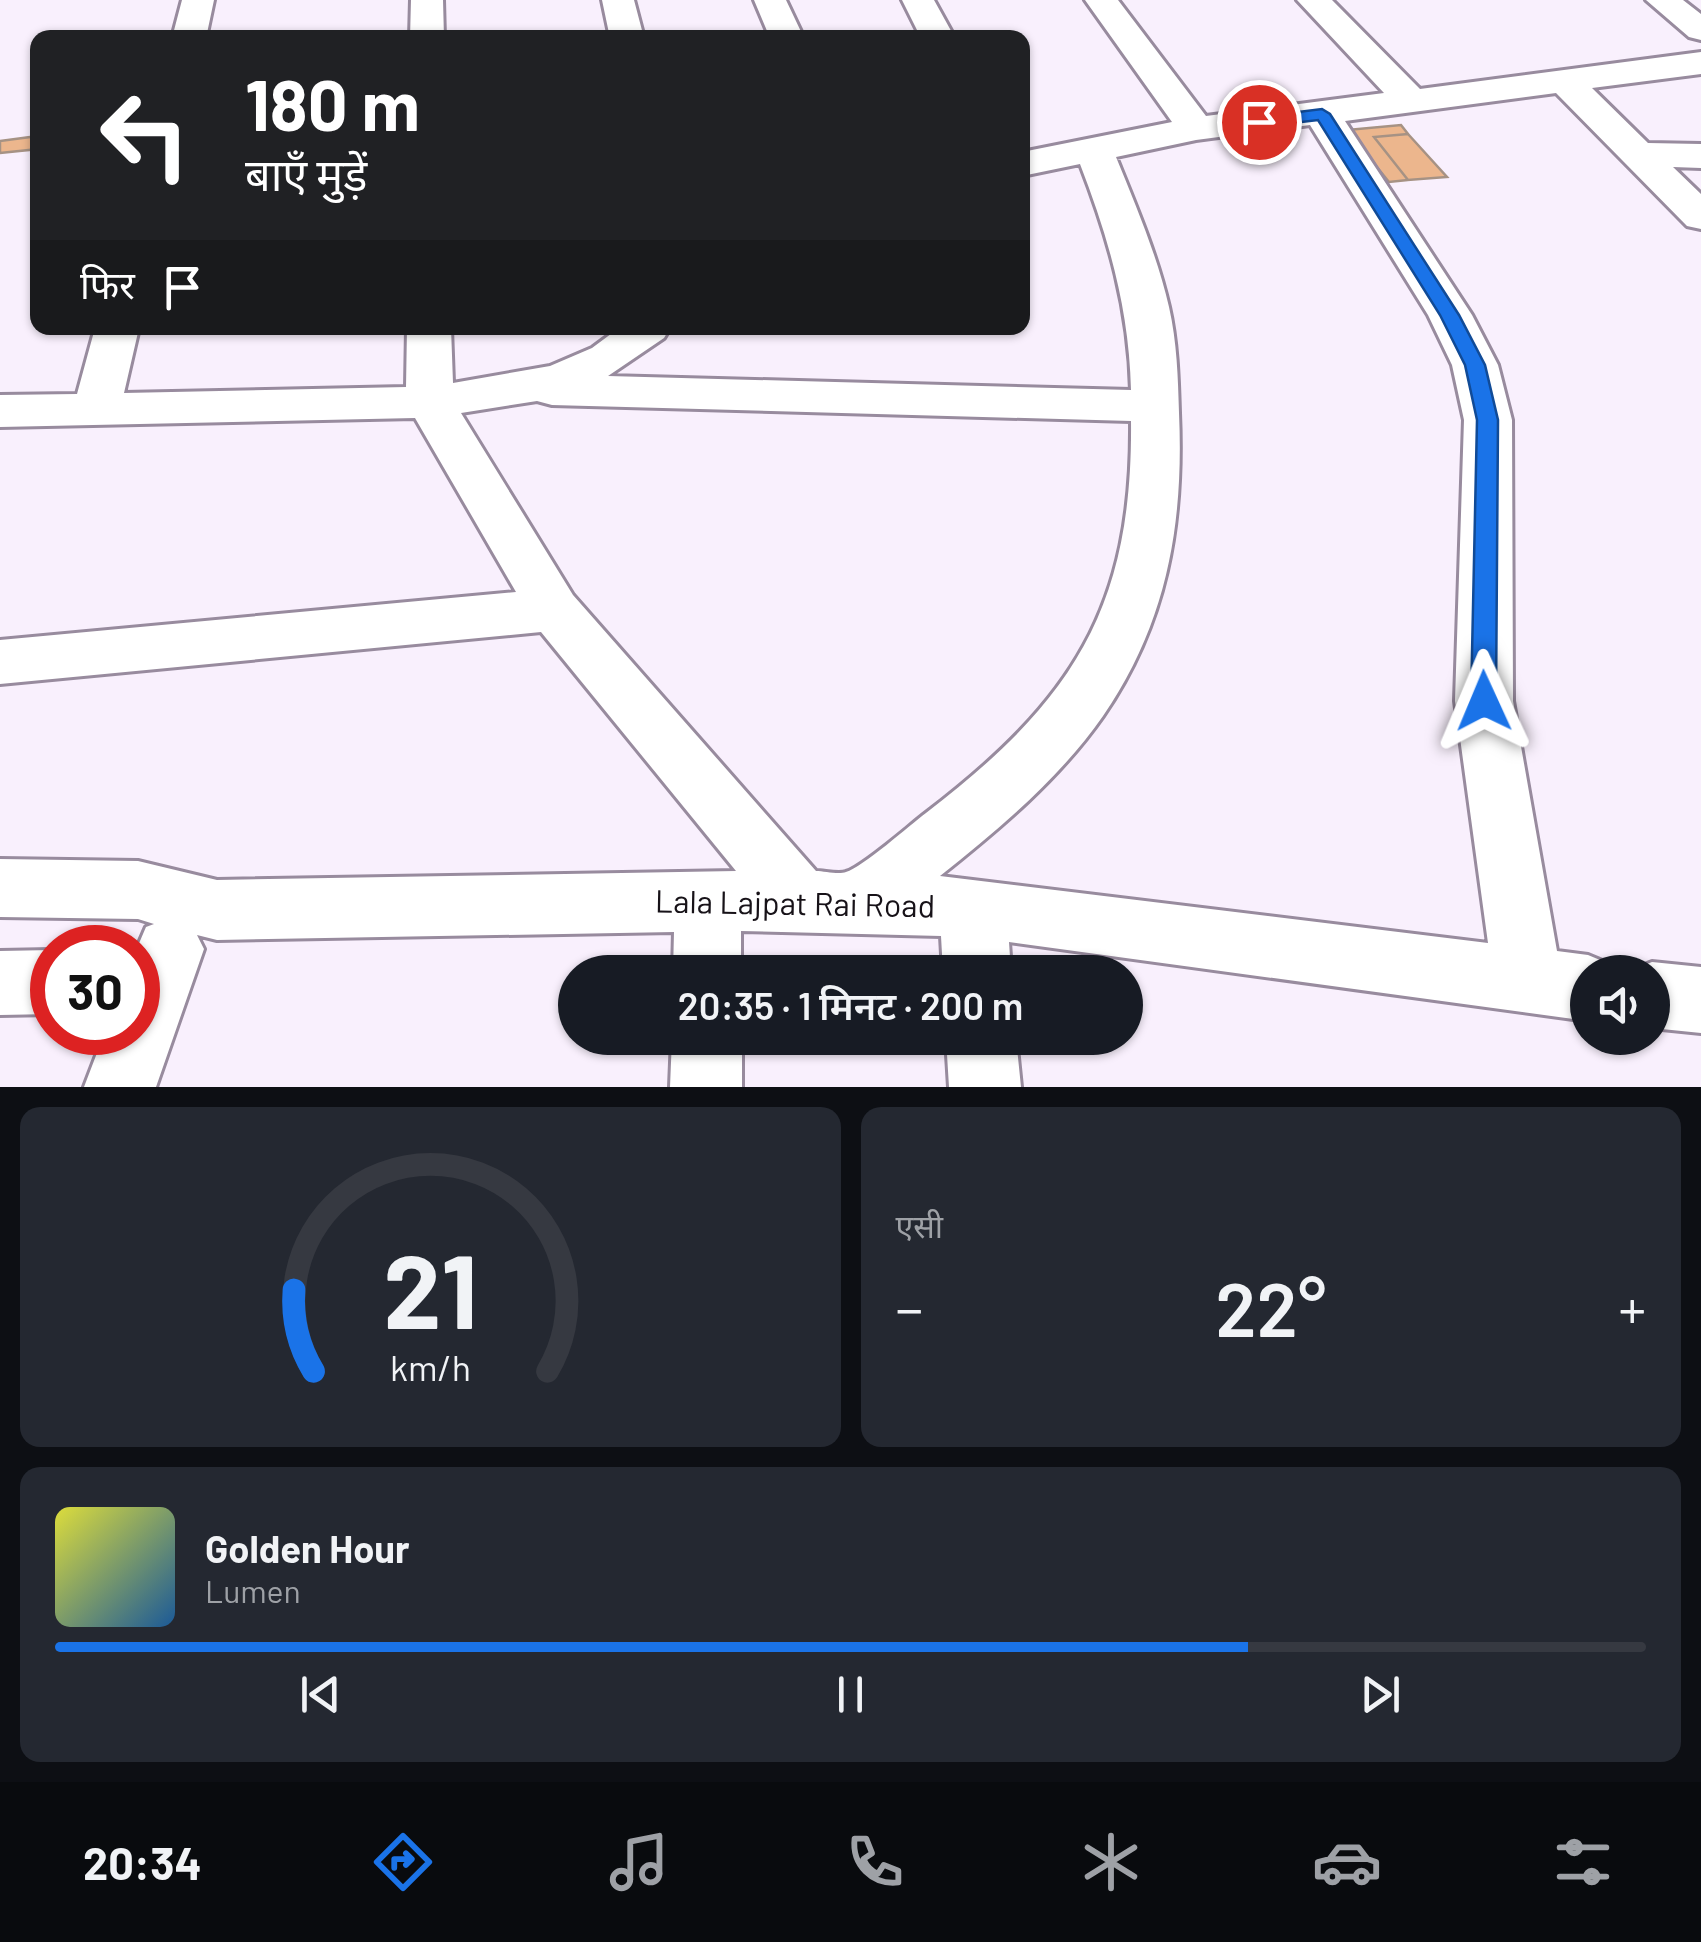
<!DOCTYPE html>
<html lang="hi">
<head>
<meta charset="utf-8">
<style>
	:root { --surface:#171b24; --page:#242831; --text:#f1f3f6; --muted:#9ea1a6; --line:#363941; --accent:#1a73e8 }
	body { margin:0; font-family:Barlow,"Noto Sans Devanagari",sans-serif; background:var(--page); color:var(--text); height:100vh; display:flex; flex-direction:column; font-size:38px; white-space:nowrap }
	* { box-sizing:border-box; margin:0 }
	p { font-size:32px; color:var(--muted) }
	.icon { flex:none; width:55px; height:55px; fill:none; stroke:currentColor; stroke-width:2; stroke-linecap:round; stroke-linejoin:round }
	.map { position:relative; height:1087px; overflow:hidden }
	.sheet { display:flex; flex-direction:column; gap:20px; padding:20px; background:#0d0f14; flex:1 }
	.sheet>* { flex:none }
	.top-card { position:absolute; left:30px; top:30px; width:1000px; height:305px; border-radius:20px; box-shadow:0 2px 8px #0004; background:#202124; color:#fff; overflow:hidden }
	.tools { position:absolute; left:1570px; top:955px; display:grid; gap:20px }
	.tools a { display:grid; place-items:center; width:100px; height:100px; border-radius:50%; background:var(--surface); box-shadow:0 2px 8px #0004; font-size:50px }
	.speed { position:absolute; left:30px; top:925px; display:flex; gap:20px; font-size:50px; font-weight:700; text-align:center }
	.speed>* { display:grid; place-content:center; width:130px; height:130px; border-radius:50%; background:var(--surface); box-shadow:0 2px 8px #0004; line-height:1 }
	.speed .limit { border:15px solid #d22; background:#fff; color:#111 }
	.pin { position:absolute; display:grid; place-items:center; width:85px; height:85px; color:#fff; margin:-42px; border:5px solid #fff; border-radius:50%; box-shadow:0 2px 10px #0007 }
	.me { position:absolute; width:110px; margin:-55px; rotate:359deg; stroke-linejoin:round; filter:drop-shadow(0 0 8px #0008) }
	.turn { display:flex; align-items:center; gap:35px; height:210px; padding:0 50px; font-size:45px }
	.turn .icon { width:130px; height:130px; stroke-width:2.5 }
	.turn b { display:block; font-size:70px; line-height:85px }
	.then { display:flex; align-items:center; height:95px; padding:0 50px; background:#0003; gap:20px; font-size:38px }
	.big { font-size:75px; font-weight:600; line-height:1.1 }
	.sheet .card { flex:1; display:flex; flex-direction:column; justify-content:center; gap:15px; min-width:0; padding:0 35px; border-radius:20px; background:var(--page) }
	.sheet .dial { align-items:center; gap:0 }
	.dial svg { height:260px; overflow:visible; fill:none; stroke:var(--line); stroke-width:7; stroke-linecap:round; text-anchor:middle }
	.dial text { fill:var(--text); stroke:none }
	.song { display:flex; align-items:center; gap:30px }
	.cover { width:120px; height:120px; border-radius:15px; background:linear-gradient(135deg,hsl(60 70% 55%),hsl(210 70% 35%)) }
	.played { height:10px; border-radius:5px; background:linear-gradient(90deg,var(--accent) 75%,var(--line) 75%) }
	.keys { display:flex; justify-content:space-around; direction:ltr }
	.heat { display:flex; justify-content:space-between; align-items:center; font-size:55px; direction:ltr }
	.sheet .tiles { flex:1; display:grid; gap:20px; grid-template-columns:1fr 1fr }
	.card:last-child { grid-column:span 2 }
	.trip { position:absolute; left:558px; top:955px; width:585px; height:100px; border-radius:50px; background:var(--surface); box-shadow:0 2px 8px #0004; font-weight:600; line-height:100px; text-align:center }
	.tabs { display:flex; height:160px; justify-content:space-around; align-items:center; background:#090b0e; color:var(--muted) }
	.tabs .icon { width:70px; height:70px }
	.tabs .selected { color:var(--accent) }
	.tabs b { font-size:45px; color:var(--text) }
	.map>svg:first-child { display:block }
	.building { fill:#ecb68d; stroke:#a69284; stroke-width:2.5 }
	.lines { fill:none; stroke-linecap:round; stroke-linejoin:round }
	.minor-casing { stroke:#988b9e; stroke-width:6 }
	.minor { fill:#fff; fill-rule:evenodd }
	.route { fill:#1a73e8; stroke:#114b97; stroke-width:2.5 }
	.labels { text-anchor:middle; stroke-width:9; stroke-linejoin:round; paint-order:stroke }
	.near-street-label { font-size:32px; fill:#171218; stroke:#fff }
</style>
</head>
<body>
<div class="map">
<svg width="1701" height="1087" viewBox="0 0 1701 1087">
	<rect width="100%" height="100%" fill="#f9f0fd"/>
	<path class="building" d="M1401,125L1408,134L1374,137L1408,180L1389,182L1347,130Z
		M1408,134L1447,177L1408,180L1374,137Z
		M38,136V149L0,153V141Z"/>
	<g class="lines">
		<g class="minor-casing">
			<path id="minor" d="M182,0H214L206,38H172Z
				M411,0H443L444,38H410Z
				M602,0H634L644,38H610Z
				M754,0H786L804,38H770Z
				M902,0H934L955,38H921Z
				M1085,0H1118L1206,116L1384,93L1297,0H1332L1420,89L1701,52V74L1592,88L1648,143L1701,144V168L1673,167L1701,194V229L1687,226L1556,93L1345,121L1472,315L1498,365L1512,420L1513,701L1557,951L1588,955L1612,965L1616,972H1588V1021L1009,942L1011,972H943L941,936L741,931V972H673L674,932L217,940L197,935L204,949L156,1087H84L105,1032H138L137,948L146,927L154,924L138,919L0,917V859L138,861L217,880L736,871L541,632L0,684V640L516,592L415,418L0,427V395L77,394L95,328H139L124,393L406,387L407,328H451L453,383L550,366L592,348L619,328H670L664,338L608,376L1131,390C1129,309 1109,239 1080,164L1022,176V152L1172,122ZM1310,125L1428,315L1452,365L1464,420L1455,701L1488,943L940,876C999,829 1059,779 1103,716C1167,623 1184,524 1179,413C1178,378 1177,342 1169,307C1157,255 1136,206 1116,157L1196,140ZM537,401L552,405L1131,421C1133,609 1072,701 926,813C910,825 863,867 846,872C839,875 824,871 816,871L573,595L461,413Z
				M1646,0H1683L1701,14V40L1689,37Z
				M52,950V1014L0,1015V951Z
				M1652,962L1701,967V1033L1652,1028V972H1627Z
				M672,1038H742V1087H670Z
				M946,1038H1016L1021,1087H949Z"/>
		</g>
		<use href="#minor" class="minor"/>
	</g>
	<path class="route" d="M1322,109L1330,114L1459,315L1485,365L1498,420L1496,701L1493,708H1475L1471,701L1477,420L1465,365L1440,315L1318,120L1259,127L1251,122L1259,117Z"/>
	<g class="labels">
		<g class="near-street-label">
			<text transform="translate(795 904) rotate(1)" y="11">Lala Lajpat Rai Road</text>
		</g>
	</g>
</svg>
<div class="tools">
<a><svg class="icon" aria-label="sound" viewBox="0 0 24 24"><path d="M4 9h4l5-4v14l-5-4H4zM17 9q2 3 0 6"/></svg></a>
</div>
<div class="speed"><div class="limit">30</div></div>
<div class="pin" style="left:1259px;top:122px;background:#d93025"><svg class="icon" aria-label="arrive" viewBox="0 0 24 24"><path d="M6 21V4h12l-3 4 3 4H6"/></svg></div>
<svg class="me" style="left:1484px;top:701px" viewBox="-20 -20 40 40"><path d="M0-17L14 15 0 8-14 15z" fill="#1a73e8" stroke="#fff" stroke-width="4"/></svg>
<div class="trip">20:35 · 1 मिनट · 200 m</div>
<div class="top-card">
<div class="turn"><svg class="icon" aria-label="left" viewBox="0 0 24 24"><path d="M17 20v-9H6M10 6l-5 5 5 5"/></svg><div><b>180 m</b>बाएँ मुड़ें</div></div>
<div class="then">फिर<svg class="icon" aria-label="arrive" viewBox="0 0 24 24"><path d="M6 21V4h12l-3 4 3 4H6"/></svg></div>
</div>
</div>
<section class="sheet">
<div class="tiles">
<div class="card dial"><svg viewBox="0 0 100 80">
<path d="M14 69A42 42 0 1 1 86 69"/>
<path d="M14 69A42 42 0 0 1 8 44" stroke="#1a73e8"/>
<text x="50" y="56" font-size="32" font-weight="700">21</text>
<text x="50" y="72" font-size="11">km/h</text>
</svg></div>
<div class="card"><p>एसी</p>
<div class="heat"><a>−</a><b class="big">22°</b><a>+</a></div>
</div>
<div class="card">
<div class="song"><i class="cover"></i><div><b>Golden Hour</b><p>Lumen</p></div></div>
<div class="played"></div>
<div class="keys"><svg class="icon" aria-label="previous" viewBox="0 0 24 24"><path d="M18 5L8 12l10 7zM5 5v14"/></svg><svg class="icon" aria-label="pause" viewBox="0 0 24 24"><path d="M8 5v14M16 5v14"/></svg><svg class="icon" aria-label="next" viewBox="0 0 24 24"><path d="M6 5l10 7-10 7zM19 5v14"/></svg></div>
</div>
</div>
</section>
<nav class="tabs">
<b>20:34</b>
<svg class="icon selected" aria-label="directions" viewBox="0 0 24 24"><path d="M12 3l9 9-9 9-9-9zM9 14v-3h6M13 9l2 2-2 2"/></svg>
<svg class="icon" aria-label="music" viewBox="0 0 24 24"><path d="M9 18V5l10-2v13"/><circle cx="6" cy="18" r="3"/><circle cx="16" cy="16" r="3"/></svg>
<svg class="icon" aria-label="phone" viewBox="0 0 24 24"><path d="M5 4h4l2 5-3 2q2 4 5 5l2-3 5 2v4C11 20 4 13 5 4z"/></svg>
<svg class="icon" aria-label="climate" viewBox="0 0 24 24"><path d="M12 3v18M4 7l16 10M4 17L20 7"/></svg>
<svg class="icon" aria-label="car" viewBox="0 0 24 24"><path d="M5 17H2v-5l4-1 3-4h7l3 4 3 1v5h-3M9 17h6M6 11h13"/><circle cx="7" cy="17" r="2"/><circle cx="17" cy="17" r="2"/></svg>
<svg class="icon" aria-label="filters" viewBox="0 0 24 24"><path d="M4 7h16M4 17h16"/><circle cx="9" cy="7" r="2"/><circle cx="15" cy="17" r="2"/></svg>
</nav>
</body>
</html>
